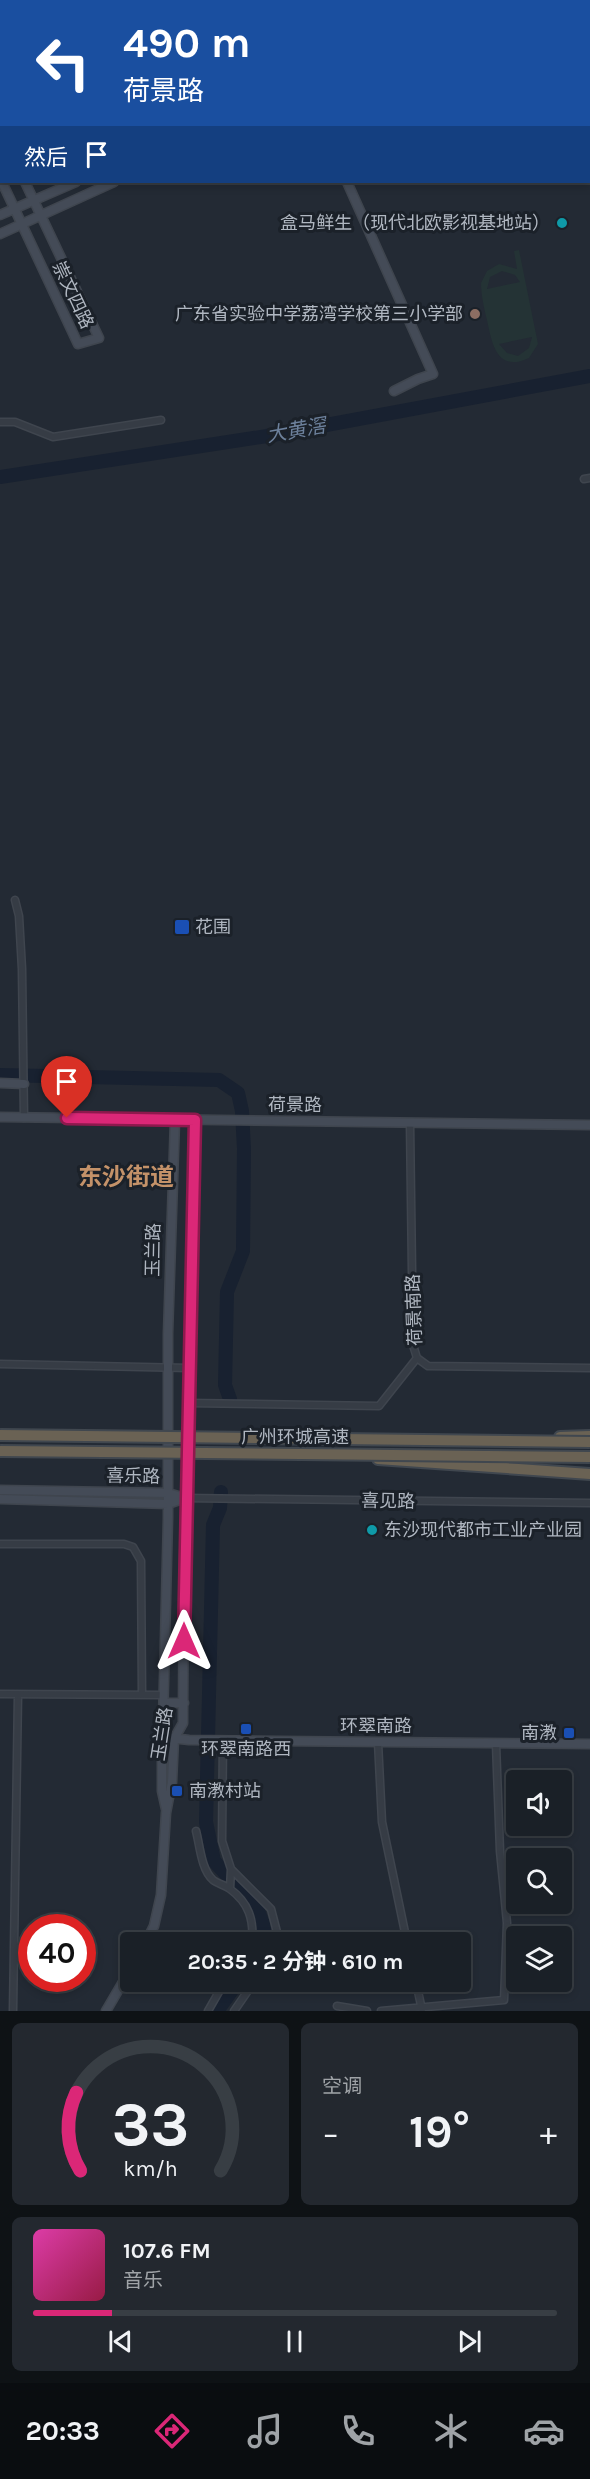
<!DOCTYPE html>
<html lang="zh">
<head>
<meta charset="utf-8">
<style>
	:root { --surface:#1a2027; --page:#23282f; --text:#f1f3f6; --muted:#9fa3a7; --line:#383e44; --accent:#db2777 }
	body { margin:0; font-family:Karla,"Noto Sans SC",sans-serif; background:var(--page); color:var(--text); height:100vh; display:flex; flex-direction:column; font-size:22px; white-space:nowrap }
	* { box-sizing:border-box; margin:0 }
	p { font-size:20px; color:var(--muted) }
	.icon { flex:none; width:33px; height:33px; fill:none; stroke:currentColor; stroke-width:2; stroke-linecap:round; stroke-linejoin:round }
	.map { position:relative; height:2011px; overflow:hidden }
	.side { display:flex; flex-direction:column; gap:12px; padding:12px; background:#0e1215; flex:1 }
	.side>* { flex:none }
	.hud { position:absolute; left:0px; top:0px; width:591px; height:183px; box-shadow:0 3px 9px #0003,0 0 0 2px var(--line); background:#1a4fa0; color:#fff; overflow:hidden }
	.controls { position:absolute; left:506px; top:1770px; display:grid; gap:12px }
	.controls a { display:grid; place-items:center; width:66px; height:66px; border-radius:6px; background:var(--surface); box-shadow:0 3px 9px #0003,0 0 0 2px var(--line); font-size:30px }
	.speed { position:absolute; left:18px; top:1914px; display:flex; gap:12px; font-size:30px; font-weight:700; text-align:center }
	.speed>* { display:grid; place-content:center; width:78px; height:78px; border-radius:50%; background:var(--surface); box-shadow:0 3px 9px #0003,0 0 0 2px var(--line); line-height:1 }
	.speed .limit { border:9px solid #d22; background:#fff; color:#111 }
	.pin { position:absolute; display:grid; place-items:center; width:51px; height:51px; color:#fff; margin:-62px -26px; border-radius:50% 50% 50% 0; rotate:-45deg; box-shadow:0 0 6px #0007 }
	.pin .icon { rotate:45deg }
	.me { position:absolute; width:66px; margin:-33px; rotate:0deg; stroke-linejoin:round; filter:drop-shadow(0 0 4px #0008) }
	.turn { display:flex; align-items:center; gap:21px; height:126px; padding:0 24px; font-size:27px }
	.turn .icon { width:78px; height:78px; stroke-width:2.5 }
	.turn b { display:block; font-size:42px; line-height:51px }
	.then { display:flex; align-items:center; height:57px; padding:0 24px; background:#0003; gap:12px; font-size:22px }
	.big { font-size:45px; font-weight:700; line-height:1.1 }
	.side .card { flex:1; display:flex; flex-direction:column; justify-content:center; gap:9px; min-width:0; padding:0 21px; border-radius:9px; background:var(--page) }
	.side .dial { align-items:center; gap:0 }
	.dial svg { height:156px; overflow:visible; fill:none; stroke:var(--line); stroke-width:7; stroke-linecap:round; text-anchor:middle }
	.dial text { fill:var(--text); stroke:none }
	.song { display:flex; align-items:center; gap:18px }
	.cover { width:72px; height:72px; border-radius:9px; background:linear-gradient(135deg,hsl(320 70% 55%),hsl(340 70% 35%)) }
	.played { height:6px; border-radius:3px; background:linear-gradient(90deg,var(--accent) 15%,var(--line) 15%) }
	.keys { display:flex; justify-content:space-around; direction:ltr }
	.heat { display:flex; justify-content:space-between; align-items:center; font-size:33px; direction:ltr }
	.side .tiles { flex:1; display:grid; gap:12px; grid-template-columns:1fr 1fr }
	.card:last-child { grid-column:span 2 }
	.trip { position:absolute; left:120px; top:1932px; width:351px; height:60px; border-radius:6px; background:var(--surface); box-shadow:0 3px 9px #0003,0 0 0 2px var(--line); font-weight:700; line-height:60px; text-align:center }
	.tab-bar { display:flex; height:96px; justify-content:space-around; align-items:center; background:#0a0d10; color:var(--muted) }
	.tab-bar .icon { width:42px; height:42px }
	.tab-bar .on { color:var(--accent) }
	.tab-bar b { font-size:27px; color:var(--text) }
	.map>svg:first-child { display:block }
	.green { fill:#243335; fill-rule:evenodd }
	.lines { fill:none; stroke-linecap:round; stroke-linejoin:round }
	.river { stroke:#182130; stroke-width:14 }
	.street-casing { stroke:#3f454e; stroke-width:9 }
	.secondary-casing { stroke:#3f454e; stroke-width:11 }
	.highway-casing { stroke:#40474f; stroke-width:14 }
	.street { stroke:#363c45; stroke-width:6 }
	.secondary { stroke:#444b57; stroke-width:8 }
	.highway { stroke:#6a6254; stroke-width:10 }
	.highway-bridge-casing { stroke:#40474f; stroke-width:14; stroke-linecap:butt }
	.highway-bridge { stroke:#6a6254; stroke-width:10 }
	.route-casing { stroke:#8e194d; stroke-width:15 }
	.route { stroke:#db2777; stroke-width:10 }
	.culture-dot { fill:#0f9aa8; stroke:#1b2129; stroke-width:2 }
	.education-dot { fill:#8d6e63; stroke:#1b2129; stroke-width:2 }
	.transit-dot { fill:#1a4fb4; stroke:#1b2129; stroke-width:2 }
	.labels { text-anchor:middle; stroke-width:6; stroke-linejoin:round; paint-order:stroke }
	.poi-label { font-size:18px; fill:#b0b7c1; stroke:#1b2129; text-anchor:end }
	.street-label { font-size:18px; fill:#b0b7c1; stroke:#1b2129 }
	.water-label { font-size:20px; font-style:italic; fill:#6d819c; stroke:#1b2129 }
	.district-label { font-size:24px; font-weight:bold; fill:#c49269; stroke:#1b2129 }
</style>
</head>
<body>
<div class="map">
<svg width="590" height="2011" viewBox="0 0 590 2011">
	<rect width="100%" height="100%" fill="#232a34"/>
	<path class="green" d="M519,250L538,344L529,358C497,373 492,344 487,320C484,308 481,295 481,283L487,271L499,264L517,269L514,251ZM502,271L515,275L520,282L487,289L490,277ZM532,337L529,348L518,356L507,353L499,344Z"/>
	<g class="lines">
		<path class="river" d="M0,477L267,436L590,376
			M0,1075L219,1080L238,1093L242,1111L244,1149L243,1251L227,1292L225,1385L230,1399
			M221,1492L220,1508L213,1525L206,1822L214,1861L257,1908L263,1924L266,1942
			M217,2011L238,1982"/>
		<g class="street-casing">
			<path id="street" d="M0,422H15L53,437L161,420
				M584,479L590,478
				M15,900L19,916L22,969L24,1118
				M410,1123L413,1345L417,1358L428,1366L590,1368
				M0,1364L189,1368
				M188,1403L379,1406L417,1358
				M185,1498L590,1503
				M0,1544H124L133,1547L141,1561L142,1695
				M0,1694L164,1695
				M223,1740L222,1841L231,1869L271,1909L278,1936L275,1942
				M378,1742L382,1822L407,1942
				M196,1831C200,1846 201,1869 213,1880C218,1884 225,1885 230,1889C249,1903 254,1920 252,1942
				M230,1889L231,1869
				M416,1982L422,2010
				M337,2006L367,2011
				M13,2011L18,1695
				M208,2011L220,1990L229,1982
				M234,2011L254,1982
				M381,2011L504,2000L507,1923L500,1851L496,1744"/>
		</g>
		<g class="secondary-casing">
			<path id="secondary" d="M267,0V2
				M547,0V2
				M561,0V2
				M539,2L540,0
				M590,66V67
				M590,100V101
				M0,127L2,130
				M0,144L2,142
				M2,182L78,344L99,338L25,182
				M347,182L433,374L418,379L394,391
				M0,215L76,182
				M0,234L114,182
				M0,1083L24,1084
				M0,1117L590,1125
				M0,1490L168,1493L185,1498
				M0,1499L168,1504L185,1498
				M164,1703H184
				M163,1737L189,1740L590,1744
				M166,1809L162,1791V1763L168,1518V1334L175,1120
				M146,1942L154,1926L161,1895L166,1813L172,1782L174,1739L183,1723V1713L184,1567L195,1121
				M106,2011L130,1970"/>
		</g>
		<g class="highway-casing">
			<path id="highway" d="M560,1437L590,1436
				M378,1459L590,1474"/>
		</g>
		<use href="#street" class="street"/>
		<use href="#secondary" class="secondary"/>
		<use href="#highway" class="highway"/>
		<g class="highway-bridge-casing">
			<path id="highway-bridge" d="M0,1435L590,1442
				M0,1451L590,1457"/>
		</g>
		<use href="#highway-bridge" class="highway-bridge"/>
	</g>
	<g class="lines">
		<g class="route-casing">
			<path id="route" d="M67,1118L195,1120L184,1641"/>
		</g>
		<use href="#route" class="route"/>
	</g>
	<g class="culture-dot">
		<circle cx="562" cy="223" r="6"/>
		<circle cx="372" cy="1530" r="6"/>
	</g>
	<circle class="education-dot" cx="475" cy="314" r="6"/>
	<g class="transit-dot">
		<rect x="174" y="919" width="16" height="16" rx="3"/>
		<rect x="240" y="1723" width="12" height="12" rx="3"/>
		<rect x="563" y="1727" width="12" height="12" rx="3"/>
		<rect x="171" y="1785" width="12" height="12" rx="3"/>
	</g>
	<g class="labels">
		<g class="poi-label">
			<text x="550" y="229">盒马鲜生（现代北欧影视基地站）</text>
			<text x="463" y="320">广东省实验中学荔湾学校第三小学部</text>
			<text x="195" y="933" text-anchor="start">花围</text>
			<text x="384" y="1536" text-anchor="start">东沙现代都市工业产业园</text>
			<text x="557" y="1739">南漖</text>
			<text x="246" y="1755" text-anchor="middle">环翠南路西</text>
			<text x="189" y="1797" text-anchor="start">南漖村站</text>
		</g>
		<g class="street-label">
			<text transform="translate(73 295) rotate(65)" y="6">崇文四路</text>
			<text x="295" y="1111">荷景路</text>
			<text transform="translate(153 1250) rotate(-89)" y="6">玉兰路</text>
			<text transform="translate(414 1310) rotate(-92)" y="6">荷景南路</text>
			<text x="295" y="1443">广州环城高速</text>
			<text transform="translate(133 1476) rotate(1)" y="6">喜乐路</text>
			<text transform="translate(388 1501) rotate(1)" y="6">喜见路</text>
			<text x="376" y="1732">环翠南路</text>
			<text transform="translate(162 1734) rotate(-81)" y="6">玉兰路</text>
		</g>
		<g class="water-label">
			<text transform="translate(296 430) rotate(-10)" y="7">大黄滘</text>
		</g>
		<g class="district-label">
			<text x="126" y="1185">东沙街道</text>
		</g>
	</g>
</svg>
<div class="controls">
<a><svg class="icon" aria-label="sound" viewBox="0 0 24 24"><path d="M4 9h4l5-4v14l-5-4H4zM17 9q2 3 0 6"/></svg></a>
<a><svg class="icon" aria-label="search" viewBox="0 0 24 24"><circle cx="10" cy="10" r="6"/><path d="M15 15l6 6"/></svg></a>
<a><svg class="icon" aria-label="layers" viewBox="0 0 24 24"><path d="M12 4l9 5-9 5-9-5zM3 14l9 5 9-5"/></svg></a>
</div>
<div class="speed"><div class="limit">40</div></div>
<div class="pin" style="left:67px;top:1118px;background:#d93025"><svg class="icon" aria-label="arrive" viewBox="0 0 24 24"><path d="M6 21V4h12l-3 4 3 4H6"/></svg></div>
<svg class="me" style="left:184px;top:1641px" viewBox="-20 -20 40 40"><path d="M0-17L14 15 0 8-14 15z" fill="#db2777" stroke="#fff" stroke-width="4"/></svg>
<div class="trip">20:35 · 2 分钟 · 610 m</div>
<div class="hud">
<div class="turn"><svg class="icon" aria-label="left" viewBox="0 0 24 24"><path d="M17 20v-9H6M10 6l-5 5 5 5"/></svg><div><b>490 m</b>荷景路</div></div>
<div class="then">然后<svg class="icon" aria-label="arrive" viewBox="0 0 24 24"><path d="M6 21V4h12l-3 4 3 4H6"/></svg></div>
</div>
</div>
<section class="side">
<div class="tiles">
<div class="card dial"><svg viewBox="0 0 100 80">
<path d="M14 69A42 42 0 1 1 86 69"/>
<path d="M14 69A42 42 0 0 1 12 29" stroke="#db2777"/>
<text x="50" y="56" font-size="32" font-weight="700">33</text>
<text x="50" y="72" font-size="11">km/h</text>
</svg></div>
<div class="card"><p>空调</p>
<div class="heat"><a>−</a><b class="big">19°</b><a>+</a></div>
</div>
<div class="card">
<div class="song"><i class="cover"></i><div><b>107.6 FM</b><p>音乐</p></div></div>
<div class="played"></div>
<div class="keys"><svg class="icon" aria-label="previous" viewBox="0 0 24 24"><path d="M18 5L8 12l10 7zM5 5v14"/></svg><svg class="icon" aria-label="pause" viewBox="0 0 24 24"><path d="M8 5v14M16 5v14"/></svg><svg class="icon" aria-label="next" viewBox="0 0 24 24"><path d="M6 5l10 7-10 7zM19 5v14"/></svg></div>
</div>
</div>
</section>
<nav class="tab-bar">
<b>20:33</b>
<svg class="icon on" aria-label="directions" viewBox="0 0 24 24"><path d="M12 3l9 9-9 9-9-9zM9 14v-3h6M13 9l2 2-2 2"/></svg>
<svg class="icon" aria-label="music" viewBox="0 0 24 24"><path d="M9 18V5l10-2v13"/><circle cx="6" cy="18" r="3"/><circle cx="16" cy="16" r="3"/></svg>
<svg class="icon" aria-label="phone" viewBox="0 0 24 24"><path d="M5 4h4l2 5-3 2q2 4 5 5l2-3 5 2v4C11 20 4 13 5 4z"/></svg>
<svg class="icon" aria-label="climate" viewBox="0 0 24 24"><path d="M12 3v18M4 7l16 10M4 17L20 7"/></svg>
<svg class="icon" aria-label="car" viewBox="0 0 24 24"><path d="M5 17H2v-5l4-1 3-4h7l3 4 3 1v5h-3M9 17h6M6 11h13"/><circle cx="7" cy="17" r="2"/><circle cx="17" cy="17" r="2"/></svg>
</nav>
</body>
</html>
